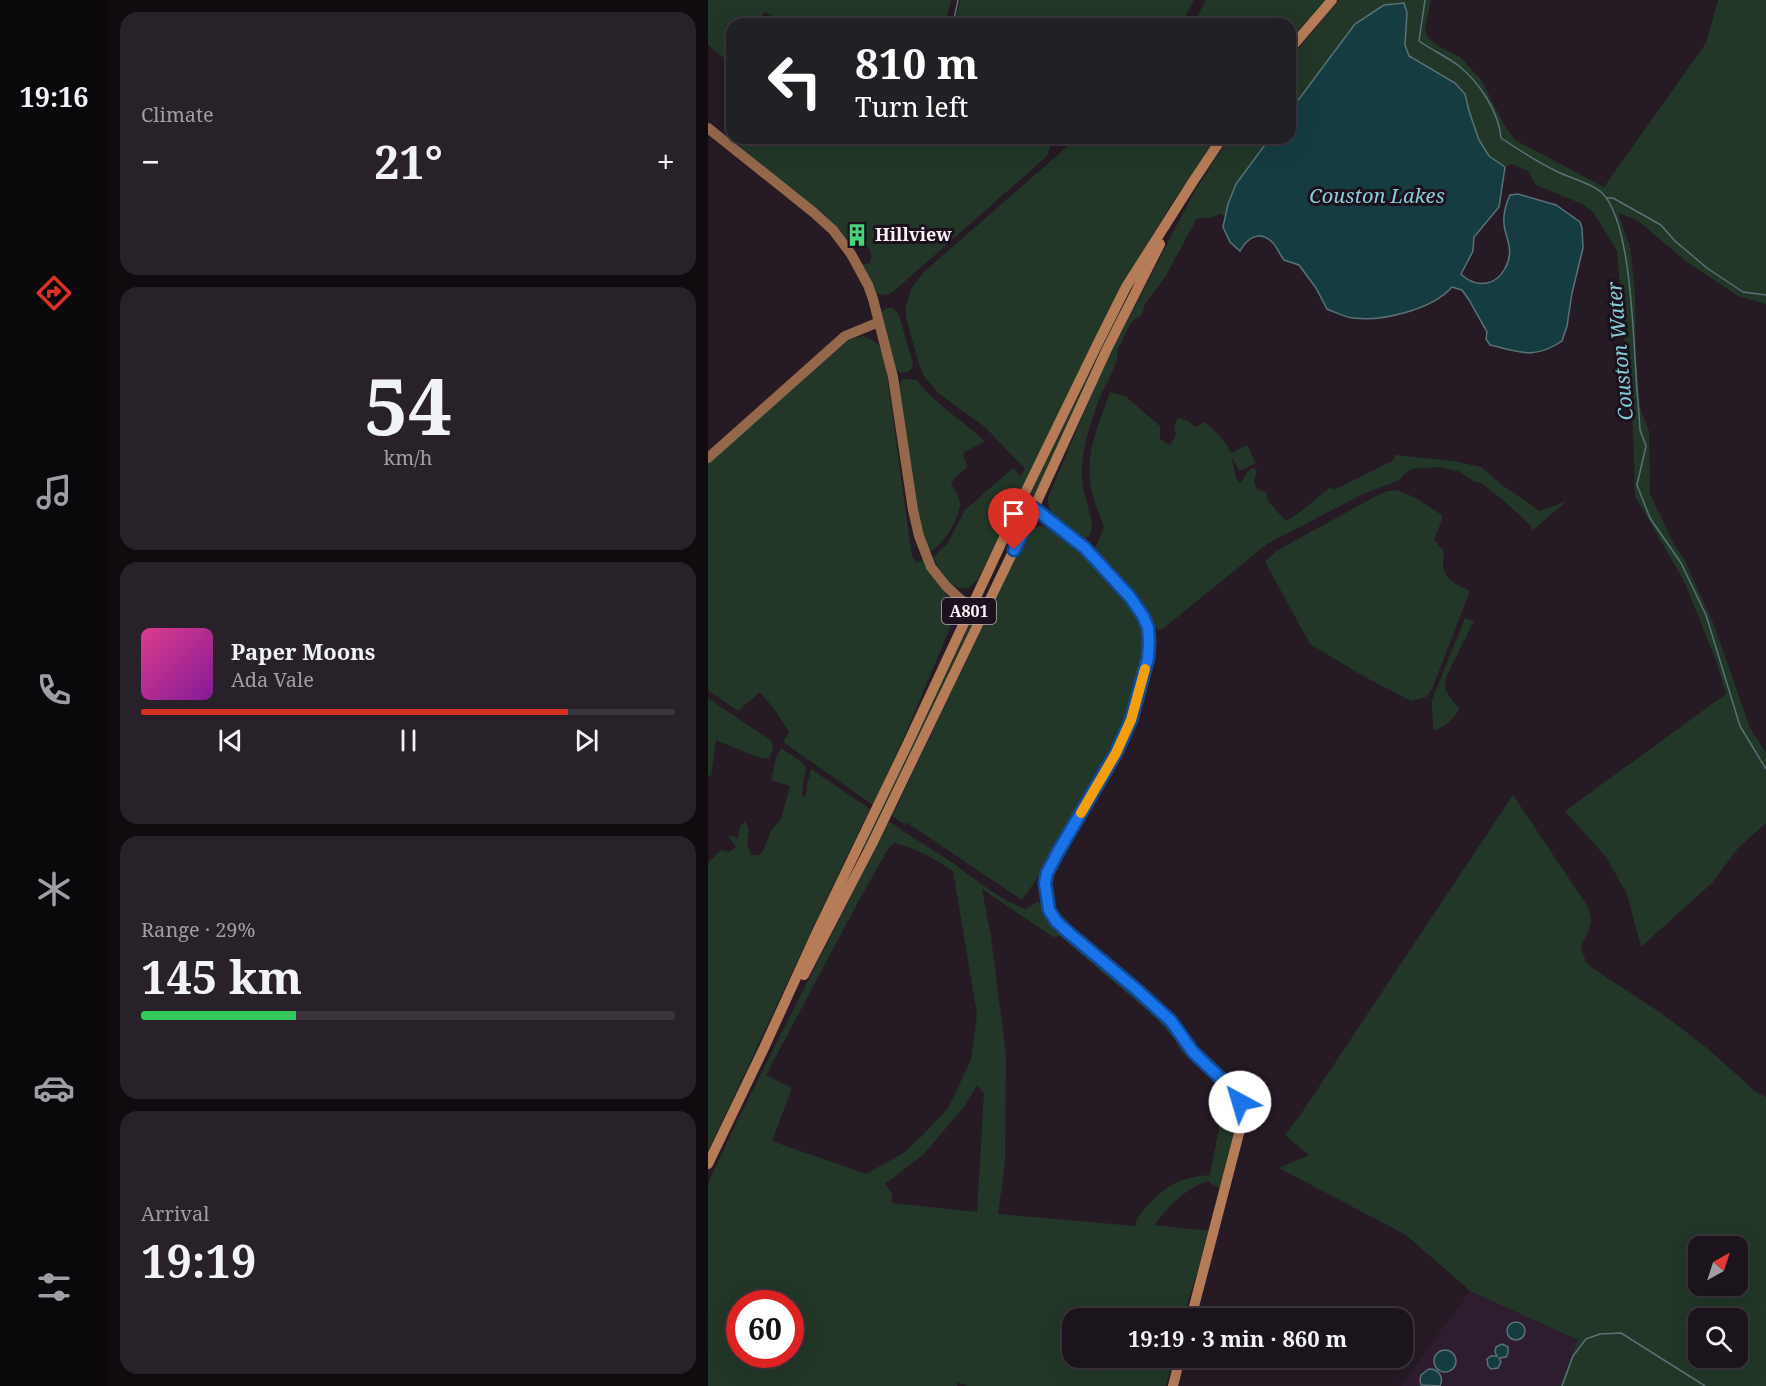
<!DOCTYPE html>
<html lang="en">
<head>
<meta charset="utf-8">
<style>
	:root { --surface:#1c141c; --page:#292129; --text:#f1f3f6; --muted:#a09ea3; --line:#3a333b; --accent:#d93025 }
	body { margin:0; font-family:"Noto Serif",serif; background:var(--page); color:var(--text); height:100vh; display:flex; flex-direction:column; font-size:22px; white-space:nowrap }
	* { box-sizing:border-box; margin:0 }
	p { font-size:20px; color:var(--muted) }
	.icon { flex:none; width:33px; height:33px; fill:none; stroke:currentColor; stroke-width:2; stroke-linecap:round; stroke-linejoin:round }
	.map { position:relative; flex:1; overflow:hidden }
	.side { display:flex; flex-direction:column; gap:12px; padding:12px; background:#0f0b0f; width:600px }
	.side>* { flex:none }
	.top-card { position:absolute; left:18px; top:18px; width:570px; height:126px; border-radius:18px; box-shadow:0 6px 24px #0002,0 0 0 2px var(--line); background:#202124; color:#fff; overflow:hidden }
	.needle { width:39px; rotate:39deg }
	.controls { position:absolute; left:980px; top:1236px; display:grid; gap:12px }
	.controls a { display:grid; place-items:center; width:60px; height:60px; border-radius:12px; background:var(--surface); box-shadow:0 6px 24px #0002,0 0 0 2px var(--line); font-size:30px }
	.speed { position:absolute; left:18px; top:1290px; display:flex; gap:12px; font-size:30px; font-weight:700; text-align:center }
	.speed>* { display:grid; place-content:center; width:78px; height:78px; border-radius:50%; background:var(--surface); box-shadow:0 6px 24px #0002,0 0 0 2px var(--line); line-height:1 }
	.speed .limit { border:9px solid #d22; background:#fff; color:#111 }
	.pin { position:absolute; display:grid; place-items:center; width:51px; height:51px; color:#fff; margin:-62px -26px; border-radius:50% 50% 50% 0; rotate:-45deg; box-shadow:0 0 6px #0007 }
	.pin .icon { rotate:45deg }
	.me { position:absolute; width:66px; margin:-33px; rotate:321deg; stroke-linejoin:round; filter:drop-shadow(0 0 4px #0008) }
	.turn { display:flex; align-items:center; gap:21px; height:126px; padding:0 30px; font-size:27px }
	.turn .icon { width:78px; height:78px; stroke-width:2.5 }
	.turn b { display:block; font-size:42px; line-height:51px }
	.big { font-size:45px; font-weight:700; line-height:1.1 }
	.side .tile { flex:1; display:flex; flex-direction:column; justify-content:center; gap:9px; min-width:0; padding:0 21px; border-radius:18px; background:var(--page) }
	.side .dial { align-items:center; gap:0 }
	.dial b { font-size:78px; line-height:1 }
	.song { display:flex; align-items:center; gap:18px }
	.cover { width:72px; height:72px; border-radius:9px; background:linear-gradient(135deg,hsl(330 70% 55%),hsl(290 70% 35%)) }
	.played { height:6px; border-radius:3px; background:linear-gradient(90deg,var(--accent) 80%,var(--line) 80%) }
	.keys { display:flex; justify-content:space-around; direction:ltr }
	.heat { display:flex; justify-content:space-between; align-items:center; font-size:33px; direction:ltr }
	.charge { height:9px; border-radius:4px; background:linear-gradient(90deg,#34c759 29%,var(--line) 0) }
	.trip { position:absolute; left:354px; top:1308px; width:351px; height:60px; border-radius:18px; background:var(--surface); box-shadow:0 6px 24px #0002,0 0 0 2px var(--line); font-weight:700; line-height:60px; text-align:center }
	main { display:flex; flex:1; min-height:0 }
	.tabs { display:flex; flex-direction:column; width:108px; justify-content:space-around; align-items:center; background:#0b080b; color:var(--muted) }
	.tabs .icon { width:42px; height:42px }
	.tabs .active { color:var(--accent) }
	.tabs b { font-size:27px; color:var(--text) }
	.map>svg:first-child { display:block }
	.built { fill:#2e1d2e }
	.green { fill:#223728; fill-rule:evenodd }
	.water { fill:#153c41; stroke:#597278; stroke-width:1.5 }
	.lines { fill:none; stroke-linecap:round; stroke-linejoin:round }
	.stream { stroke:#597278; stroke-width:1.5 }
	.secondary { stroke:#95684c; stroke-width:10 }
	.primary { stroke:#b67c58; stroke-width:10 }
	.route-casing { stroke:#114b97; stroke-width:15 }
	.route { stroke:#1a73e8; stroke-width:10 }
	.slow { stroke:#f59e0b; stroke-width:10 }
	.labels { text-anchor:middle; stroke-width:6; stroke-linejoin:round; paint-order:stroke }
	.shield { fill:#1c111c; stroke:#b7adb6; stroke-width:1.5 }
	.shield-label { font-size:16px; font-weight:bold; fill:#f9f0f8 }
	.poi-label { font-size:18px; font-weight:bold; fill:#f9f0f8; stroke:#1c111c; text-anchor:start }
	.water-label { font-size:20px; font-style:italic; fill:#86cfda; stroke:#1c111c }
</style>
</head>
<body>
<main>
<nav class="tabs">
<b>19:16</b>
<svg class="icon active" aria-label="directions" viewBox="0 0 24 24"><path d="M12 3l9 9-9 9-9-9zM9 14v-3h6M13 9l2 2-2 2"/></svg>
<svg class="icon" aria-label="music" viewBox="0 0 24 24"><path d="M9 18V5l10-2v13"/><circle cx="6" cy="18" r="3"/><circle cx="16" cy="16" r="3"/></svg>
<svg class="icon" aria-label="phone" viewBox="0 0 24 24"><path d="M5 4h4l2 5-3 2q2 4 5 5l2-3 5 2v4C11 20 4 13 5 4z"/></svg>
<svg class="icon" aria-label="climate" viewBox="0 0 24 24"><path d="M12 3v18M4 7l16 10M4 17L20 7"/></svg>
<svg class="icon" aria-label="car" viewBox="0 0 24 24"><path d="M5 17H2v-5l4-1 3-4h7l3 4 3 1v5h-3M9 17h6M6 11h13"/><circle cx="7" cy="17" r="2"/><circle cx="17" cy="17" r="2"/></svg>
<svg class="icon" aria-label="filters" viewBox="0 0 24 24"><path d="M4 7h16M4 17h16"/><circle cx="9" cy="7" r="2"/><circle cx="15" cy="17" r="2"/></svg>
</nav>
<section class="side">
<div class="tile"><p>Climate</p>
<div class="heat"><a>−</a><b class="big">21°</b><a>+</a></div>
</div>
<div class="tile dial"><b>54</b><p>km/h</p></div>
<div class="tile">
<div class="song"><i class="cover"></i><div><b>Paper Moons</b><p>Ada Vale</p></div></div>
<div class="played"></div>
<div class="keys"><svg class="icon" aria-label="previous" viewBox="0 0 24 24"><path d="M18 5L8 12l10 7zM5 5v14"/></svg><svg class="icon" aria-label="pause" viewBox="0 0 24 24"><path d="M8 5v14M16 5v14"/></svg><svg class="icon" aria-label="next" viewBox="0 0 24 24"><path d="M6 5l10 7-10 7zM19 5v14"/></svg></div>
</div>
<div class="tile"><p>Range · 29%</p><b class="big">145 km</b><div class="charge"></div></div>
<div class="tile"><p>Arrival</p><b class="big">19:19</b></div>
</section>
<div class="map">
<svg width="1058" height="1386" viewBox="0 0 1058 1386">
	<rect width="100%" height="100%" fill="#261a25"/>
	<path class="built" d="M762,1291L870,1340L852,1386H693Z"/>
	<path class="green" d="M0,0H243L237,24H79L57,12L48,24H24V53L18,60L0,45Z
		M252,0H486L473,24H247Z
		M498,0H617L582,41V24H485Z
		M631,0H723L717,28L719,36L728,45L752,57L774,81L795,123L807,140L896,187L998,43L1010,0H1058V304L1030,296L979,262L929,220L910,213L922,247L927,290L928,352L932,408L941,431L942,494L966,544L977,561L1006,625L1042,728L1058,753V823L1030,848L1004,883L933,947L919,894L898,857L857,811L1018,694L1009,663L976,581L927,496L925,427L917,375L916,333L909,251L886,213L874,204L828,185L820,171L803,164L797,167C792,164 785,161 781,156C768,143 761,112 757,94L701,56L697,45L699,13L676,5L647,24L582,111V58Z
		M51,138H353L342,147L339,156L185,292L179,295L170,294L164,289L152,265L162,263V260L164,258L162,251L156,241L160,238L151,224L143,229L145,232L140,236L145,243L141,246L32,149L37,141Z
		M369,138H508L469,196L436,249L347,421L270,579L261,588C242,592 233,572 225,557L239,544L257,510L305,468L313,476L317,469L277,427L230,393L216,376L211,364L198,318V305L204,287L216,272Z
		M521,138H562L528,184L518,216L512,214L502,218H489L456,279L437,304L434,315L424,321L409,351C412,364 395,388 390,402C382,426 372,452 374,478C375,495 383,511 384,528C383,535 380,539 372,538C357,527 339,518 340,498L393,372L486,192Z
		M180,308H185L191,315L205,364C204,372 199,372 193,373L188,369L173,314L174,311Z
		M411,312L413,313L384,370L325,498L322,493Z
		M155,336C171,341 172,346 177,361L204,557L209,563L215,560C225,579 246,596 246,618L201,726L165,805L75,742L81,732L67,710L52,692L30,711L0,690V463L135,345L143,339Z
		M195,379L209,380C227,405 255,420 277,441L255,453L259,467L243,482C245,489 252,496 252,504C252,517 234,548 221,552L212,526L191,384Z
		M402,392L417,396L452,426V439L462,445L468,435L466,426L470,418L480,421L487,427L496,422C508,431 516,439 523,453L539,445L548,463L531,471L523,455L528,478L532,483C538,477 537,471 545,468L549,470L546,483L549,489L558,492L560,501L578,521C595,512 608,498 623,487L626,490L684,461L688,455L745,461L773,467L794,485L832,511L859,501L824,531L823,526L795,500L773,483L767,482L750,471L730,467L704,469L696,474L690,481L657,493L559,544L456,628L451,630L448,628L436,606L397,564L387,548L396,528C393,517 388,507 385,497C374,460 390,426 402,392Z
		M689,490L708,498L734,515V520L726,539L736,552C732,577 741,581 762,591L724,689L718,697L703,701L655,676L602,644L557,562L568,551L670,495L679,491Z
		M331,526C364,529 407,588 428,613C439,634 436,653 431,675C427,692 423,709 417,724C406,754 387,782 370,810C352,840 335,871 314,900L198,822L197,825L184,816L318,535L323,529Z
		M264,615L266,621L157,848L155,847Z
		M757,618L766,621L738,677L737,690L751,709C749,716 736,727 729,730L725,729C726,719 723,711 724,700Z
		M0,698L64,741L65,750L61,759L49,757L8,740L3,776H0Z
		M73,748L94,762L98,767L95,783L94,796L98,797L99,785L103,769L162,809C106,922 55,1037 0,1151V863L13,850L21,852L28,847L20,836H26L30,839L32,827L37,821L41,830L39,845L44,855H51L55,851L63,831L73,819L82,786L63,780L68,758Z
		M805,795L880,907C887,926 880,929 873,947L878,962L883,967L953,1013L999,1048L1048,1092L1058,1097V1386H852L870,1340L762,1291L698,1235L571,1168L601,1155L577,1135L593,1114ZM990,1246H1029V1286H990ZM990,1318H1029V1358H990Z
		M181,821C199,834 217,845 236,857C263,875 287,898 318,909L329,902L334,903L340,918L347,927L455,1019L523,1095C535,1125 520,1158 512,1188L506,1186L500,1181C476,1189 461,1206 446,1225L502,1231L475,1318H364V1358H465L458,1386H259L250,1382L249,1386H0V1183L29,1121ZM186,843C208,848 227,859 245,871L269,1014L263,1060L240,1108L215,1135L194,1154L158,1174L64,1141L84,1088L58,1075L150,902L180,849ZM274,889L345,937L352,936L450,1020L467,1040L472,1050L518,1092L502,1175C489,1176 477,1178 465,1184C453,1191 429,1212 427,1226L290,1214L297,1163L298,1055L283,937ZM269,1085L276,1093L269,1212L184,1203V1193L177,1184L215,1155L256,1107ZM32,1304H82V1354H32Z"/>
	<path class="water" d="M696,3L699,13L697,45L701,56L747,83L757,94L761,111L771,140L781,156L797,167L791,207L766,237L765,251L753,274C760,281 768,285 779,283C794,280 804,261 801,246C800,238 796,231 796,223C795,214 798,204 802,195L810,194L848,205L872,222L874,228L875,248L864,293L859,326L854,341C826,360 812,352 782,345L778,339L779,332L761,300L754,290L744,287C725,309 674,322 645,318C636,317 627,312 619,309L608,288L591,265L576,260C572,255 569,247 565,243C552,229 539,238 532,251L522,242L515,227L520,204L528,184L562,138H582V111L647,24L676,5Z
		M799 1331a9 9 0 1 1 18 0a9 9 0 1 1-18 0Z
		M794,1344L800,1347V1353L798,1357L791,1358L793,1362L790,1368L783,1369L780,1366L779,1359L783,1356H789L787,1352L788,1347Z
		M726 1361a11 11 0 1 1 22 0a11 11 0 1 1-22 0Z
		M721,1369C731,1369 736,1377 732,1386L713,1385L712,1380L713,1375Z"/>
	<g class="lines">
		<path class="stream" d="M717,0L711,41C724,50 739,57 751,66C771,82 791,112 793,138C811,150 829,162 848,171C861,178 884,183 894,193C923,221 925,333 928,375C929,393 931,411 932,430L938,446L929,485L942,518L973,563L998,615L1032,726L1058,769
			M245,24L250,0
			M898,198H905L953,225L967,241L999,268L1035,292L1058,295
			M854,1386L865,1356L878,1339L892,1334L913,1333L997,1386"/>
		<path class="secondary" d="M0,128L105,212L125,230L143,254L160,285L165,299L185,377L205,510L211,536L223,567L238,586L253,600L276,612
			M0,458L137,336L171,322"/>
		<path class="primary" d="M582,49L624,0
			M313,501C352,524 383,554 413,587C423,599 436,612 440,628C443,643 439,659 436,673C432,689 429,706 423,722C408,758 386,792 365,826C356,841 339,864 337,882C335,896 341,910 348,921C384,956 429,983 462,1020C472,1031 477,1044 487,1054C509,1076 529,1085 535,1118L483,1318
			M96,975L164,844L326,508L399,349L452,244
			M0,1164L56,1048L108,934L199,745L313,501L390,343L418,287L484,183L514,138
			M465,1386L472,1358"/>
	</g>
	<g class="lines">
		<g class="route-casing">
			<path id="route" d="M306,550L326,508L377,548L422,597L435,616L440,628L441,642L440,658L423,720L408,753L350,852L339,873L337,883L341,910L348,921L361,933L428,989L463,1021L485,1052L525,1090L532,1102"/>
		</g>
		<use href="#route" class="route"/>
		<path class="slow" d="M373,813L408,753L423,720L437,669"/>
	</g>
	<defs>
		<g id="building-bare" transform="scale(1.8)"><path d="M-4-6H4V6H1V3H-1V6H-4ZM-2.5-4.3h1.7v1.8h-1.7ZM.8-4.3h1.7v1.8H.8ZM-2.5-1h1.7V.8h-1.7ZM.8-1h1.7V.8H.8Z" fill="#46d779" stroke="#1c111c" stroke-width="2.5" paint-order="stroke"/></g>
	</defs>
	<g fill-rule="evenodd">
		<use href="#building-bare" x="149" y="235"/>
	</g>
	<g class="labels">
		<rect class="shield" x="234" y="598" width="54" height="26" rx="4.5"/>
		<g class="shield-label">
			<text x="261" y="617">A801</text>
		</g>
		<g class="poi-label">
			<text x="167" y="241">Hillview</text>
		</g>
		<g class="water-label">
			<text x="669" y="203">Couston Lakes</text>
			<text transform="translate(912 351) rotate(-95)" y="7">Couston Water</text>
		</g>
	</g>
</svg>
<div class="controls">
<a><svg class="needle" viewBox="-14 -14 28 28"><path d="M0-13l5 13h-10z" fill="#e53935"/><path d="M0 13l5-13h-10z" fill="#a09ea3"/></svg></a>
<a><svg class="icon" aria-label="search" viewBox="0 0 24 24"><circle cx="10" cy="10" r="6"/><path d="M15 15l6 6"/></svg></a>
</div>
<div class="speed"><div class="limit">60</div></div>
<div class="pin" style="left:306px;top:550px;background:#d93025"><svg class="icon" aria-label="arrive" viewBox="0 0 24 24"><path d="M6 21V4h12l-3 4 3 4H6"/></svg></div>
<svg class="me" style="left:532px;top:1102px" viewBox="-20 -20 40 40"><circle r="19" fill="#fff"/><path d="M0-13L10 11 0 6-10 11z" fill="#1a73e8"/></svg>
<div class="trip">19:19 · 3 min · 860 m</div>
<div class="top-card">
<div class="turn"><svg class="icon" aria-label="left" viewBox="0 0 24 24"><path d="M17 20v-9H6M10 6l-5 5 5 5"/></svg><div><b>810 m</b>Turn left</div></div>
</div>
</div>
</main>
</body>
</html>
